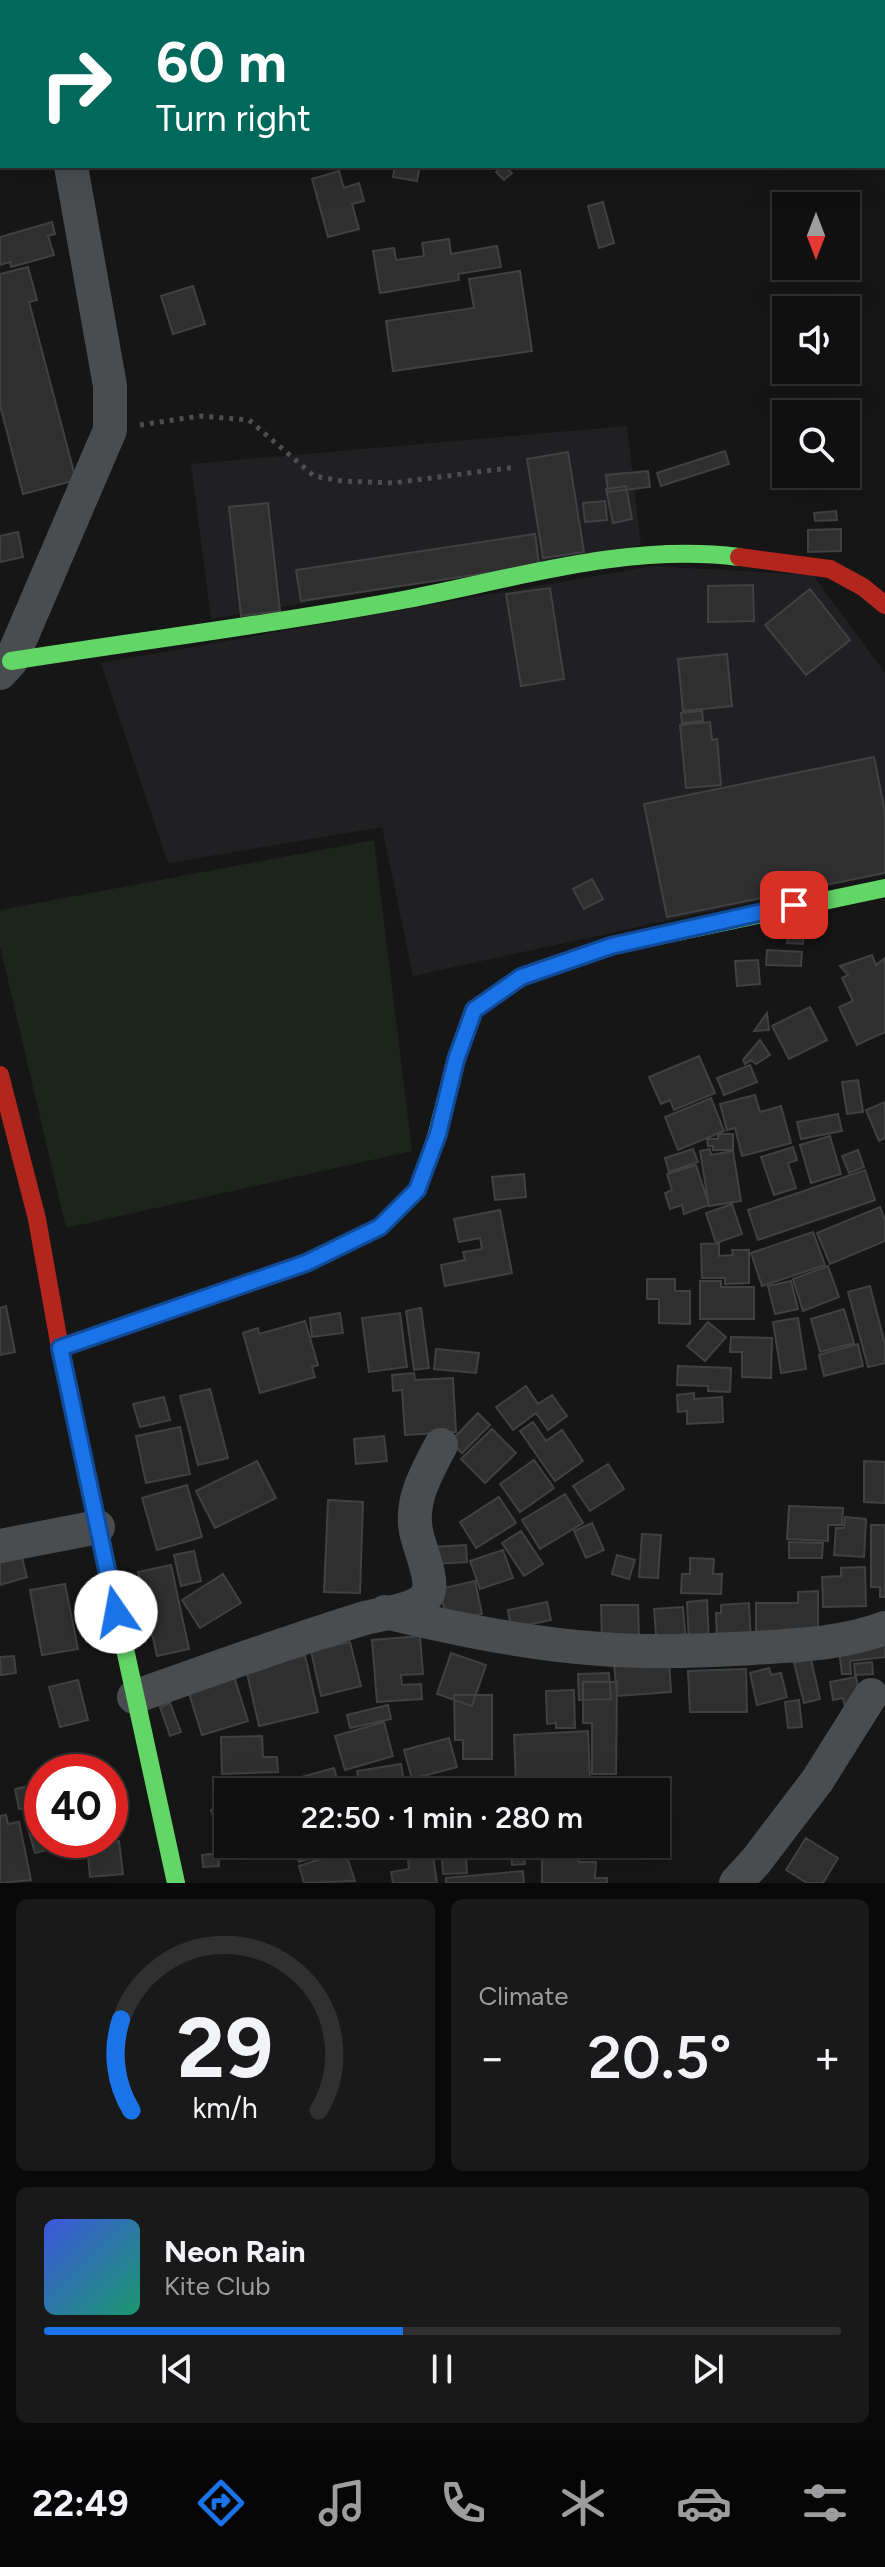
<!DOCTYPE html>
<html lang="en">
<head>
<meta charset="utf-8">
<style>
	:root { --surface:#101010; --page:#191919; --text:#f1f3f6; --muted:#9c9d9f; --line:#303030; --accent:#1a73e8 }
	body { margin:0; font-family:Figtree,sans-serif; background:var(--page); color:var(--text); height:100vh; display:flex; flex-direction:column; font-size:30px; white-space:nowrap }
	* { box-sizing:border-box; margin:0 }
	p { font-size:26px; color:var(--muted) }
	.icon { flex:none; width:44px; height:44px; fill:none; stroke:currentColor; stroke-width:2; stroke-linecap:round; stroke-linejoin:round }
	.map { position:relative; height:1883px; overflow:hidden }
	.drawer { display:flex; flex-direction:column; gap:16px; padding:16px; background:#090909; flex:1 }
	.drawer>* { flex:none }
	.guide { position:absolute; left:0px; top:0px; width:886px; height:168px; box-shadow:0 8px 32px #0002,0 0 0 2px var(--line); background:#00695c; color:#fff; overflow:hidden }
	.needle { width:52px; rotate:180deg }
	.buttons { position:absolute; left:772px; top:192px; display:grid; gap:16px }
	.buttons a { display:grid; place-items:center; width:88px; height:88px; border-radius:0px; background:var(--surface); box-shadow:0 8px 32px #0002,0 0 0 2px var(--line); font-size:40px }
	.speed { position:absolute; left:24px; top:1754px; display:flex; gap:16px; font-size:40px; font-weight:700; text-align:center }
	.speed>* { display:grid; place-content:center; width:104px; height:104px; border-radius:50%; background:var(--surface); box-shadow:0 8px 32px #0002,0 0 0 2px var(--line); line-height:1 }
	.speed .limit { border:12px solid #d22; background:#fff; color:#111 }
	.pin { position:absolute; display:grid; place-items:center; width:68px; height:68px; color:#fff; margin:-34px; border-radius:16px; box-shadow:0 4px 12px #0006 }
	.me { position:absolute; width:88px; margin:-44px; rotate:348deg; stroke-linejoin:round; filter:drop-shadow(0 0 6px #0008) }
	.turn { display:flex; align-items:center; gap:28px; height:168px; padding:0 24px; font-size:36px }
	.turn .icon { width:104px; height:104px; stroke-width:2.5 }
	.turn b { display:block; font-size:56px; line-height:68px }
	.big { font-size:60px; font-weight:600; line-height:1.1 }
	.drawer .widget { flex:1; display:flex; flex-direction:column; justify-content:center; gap:12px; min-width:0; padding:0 28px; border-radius:12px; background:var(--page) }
	.drawer .dial { align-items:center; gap:0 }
	.dial svg { height:208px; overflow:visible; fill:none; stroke:var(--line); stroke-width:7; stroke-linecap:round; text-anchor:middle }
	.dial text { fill:var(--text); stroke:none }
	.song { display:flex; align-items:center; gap:24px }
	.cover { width:96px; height:96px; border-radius:12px; background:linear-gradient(135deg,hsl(230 70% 55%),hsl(160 70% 35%)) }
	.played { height:8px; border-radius:4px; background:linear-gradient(90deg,var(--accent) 45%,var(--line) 45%) }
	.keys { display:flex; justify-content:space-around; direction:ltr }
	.heat { display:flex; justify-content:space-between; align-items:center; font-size:44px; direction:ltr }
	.drawer .tiles { flex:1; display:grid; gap:16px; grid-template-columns:1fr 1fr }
	.widget:last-child { grid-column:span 2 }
	.trip { position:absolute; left:214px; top:1778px; width:456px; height:80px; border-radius:0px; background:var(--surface); box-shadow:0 8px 32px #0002,0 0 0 2px var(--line); font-weight:600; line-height:80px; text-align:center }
	.dock { display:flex; height:128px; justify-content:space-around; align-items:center; background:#060606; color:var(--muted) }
	.dock .icon { width:56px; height:56px }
	.dock .active { color:var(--accent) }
	.dock b { font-size:36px; color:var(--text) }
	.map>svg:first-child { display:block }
	.built { fill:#202023 }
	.green { fill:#1d241c }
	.building { fill:#2f2f30; stroke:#3f4142; stroke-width:2 }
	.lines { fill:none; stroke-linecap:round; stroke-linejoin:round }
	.path { stroke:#4c4f51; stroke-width:5; stroke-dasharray:4 6; stroke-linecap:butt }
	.street { stroke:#4a4d4f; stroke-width:34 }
	.fast { stroke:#63d668; stroke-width:18 }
	.slow { stroke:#ff974d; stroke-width:18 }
	.jam { stroke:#b3261e; stroke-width:18 }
	.route-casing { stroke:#114b97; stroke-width:20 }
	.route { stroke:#1a73e8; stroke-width:14 }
</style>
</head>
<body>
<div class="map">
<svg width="885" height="1883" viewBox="0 0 885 1883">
	<rect width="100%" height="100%" fill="#161616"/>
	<path class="built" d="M627,426L641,545L211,619L191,464Z
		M651,566L813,575L885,673V873L413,976L382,827L168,863L101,663Z"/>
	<path class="green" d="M374,840L412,1151L66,1228L0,946V910Z"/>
	<path class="building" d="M395,166H420L417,181L393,177Z
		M503,166L512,173L504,180L496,172Z
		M339,171L344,188L359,183L364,201L352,204L359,229L328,237L312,179Z
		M603,202L614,243L599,248L588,206Z
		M52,222L55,234L48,236L54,255L11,267L10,262L0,265V237Z
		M449,239L451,254L497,246L501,267L458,274L459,280L380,293L373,251L394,248L396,260L424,256L422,243Z
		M28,267L37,300L29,302L76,480L23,494L0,405V274Z
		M520,271L532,351L393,371L386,321L474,308L469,279Z
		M193,286L205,324L173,334L161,296Z
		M725,451L729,464L661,486L657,473Z
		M568,452L584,552L543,558L527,459Z
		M648,471L650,487L608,492L606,475Z
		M626,486L632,519L613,523L606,489Z
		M605,501L607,520L585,522L583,503Z
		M268,503L280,611L241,616L229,507Z
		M836,511L837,520L815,521L814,513Z
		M841,529V551L808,552V530Z
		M18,532L23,557L0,562V536Z
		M535,534L539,565L301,601L296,570Z
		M753,585L754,621L708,622V586Z
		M550,588L564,679L521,686L506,594Z
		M810,589L850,640L806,675L765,625Z
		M727,654L732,706L683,711L678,659Z
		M702,711L703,721L682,723L681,713Z
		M710,722L712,740L717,739L721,785L686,788L680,725Z
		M874,757L885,812V873L667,917L644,804Z
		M592,879L603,899L584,909L573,889Z
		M788,937H803V944L787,943Z
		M767,950L802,952L801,966L766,965Z
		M872,955L876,965L885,958V1032L857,1045L839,1007L853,1001L842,978L848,975L840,966Z
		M758,960L760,984L737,986L735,961Z
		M810,1007L827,1040L789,1059L772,1026Z
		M767,1013L769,1030L754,1031Z
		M760,1040L770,1055L756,1064L751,1060L745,1064L743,1060Z
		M699,1056L715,1093L674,1110L670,1100L661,1104L649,1077Z
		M750,1065L757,1082L724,1095L717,1078Z
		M858,1080L863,1112L847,1114L842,1082Z
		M755,1095L760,1112L781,1106L791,1143L742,1156L735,1128L727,1130L720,1104Z
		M711,1098L724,1131L678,1150L665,1117Z
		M885,1102V1138L879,1141L866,1110Z
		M838,1114L842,1131L801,1139L797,1122Z
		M718,1134H733V1150H713V1146H708L707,1139H718Z
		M830,1136L841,1174L811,1183L800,1145Z
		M793,1147L797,1160L788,1163L796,1188L774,1195L761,1157Z
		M693,1149L698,1162L669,1172L665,1158Z
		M710,1149L711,1155L733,1151L741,1201L709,1206L700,1151Z
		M858,1150L864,1167L849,1173L842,1156Z
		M696,1165L709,1205L684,1214L682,1205L670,1209L665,1193L672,1190L667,1174Z
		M865,1170L875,1200L758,1240L748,1210Z
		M524,1174L526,1197L495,1200L492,1177Z
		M732,1204L742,1234L716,1243L706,1213Z
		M880,1207L885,1220V1241L830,1264L817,1233Z
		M500,1210L512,1273L445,1286L441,1265L465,1260L463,1252L482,1249L480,1238L459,1242L454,1219Z
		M813,1232L825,1265L762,1286L751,1253Z
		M719,1243V1256L733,1255L732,1250H749V1283L725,1284V1278H702L701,1244Z
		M828,1266L839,1297L803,1311L793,1279Z
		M647,1279H675V1291H690V1324L659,1323V1299H647Z
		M700,1281H721V1287H754V1319H700Z
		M791,1281L798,1309L775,1314L768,1286Z
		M870,1286L885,1344V1363L868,1367L848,1292Z
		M6,1306L15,1352L0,1355V1308Z
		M421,1308L429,1368L414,1370L406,1311Z
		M844,1309L854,1343L820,1352L811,1319Z
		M340,1313L343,1333L312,1337L310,1318Z
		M400,1313L407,1367L369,1372L362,1318Z
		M798,1318L806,1369L781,1373L773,1322Z
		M305,1321L318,1365L312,1367L315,1377L260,1393L243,1333L258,1328L259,1334Z
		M708,1322L726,1337L705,1361L687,1346Z
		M731,1337L772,1338L771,1378L742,1377V1352H730Z
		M858,1344L863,1366L824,1376L819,1355Z
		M436,1349L479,1353L476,1373L434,1369Z
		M678,1366L731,1368L730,1392L708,1391V1386L677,1385Z
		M414,1373L415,1380L453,1378L456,1432L405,1435L402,1390L393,1391L392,1375Z
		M526,1386L538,1404L552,1395L567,1416L548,1430L536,1413L513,1430L496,1407Z
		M210,1389L228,1458L198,1465L180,1396Z
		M694,1393V1399L722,1397L723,1422L687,1424V1411L678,1412L677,1395Z
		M164,1397L170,1420L140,1427L133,1404Z
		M478,1413L490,1425L462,1453L450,1442Z
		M533,1422L546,1441L562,1430L583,1461L555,1481L520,1431Z
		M180,1427L190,1474L146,1483L136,1436Z
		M492,1429L516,1453L485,1483L461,1459Z
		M384,1436L387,1461L356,1464L354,1439Z
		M534,1460L554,1488L520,1512L500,1484Z
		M257,1461L276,1498L215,1528L196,1491Z
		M864,1461L885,1462V1503L864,1502Z
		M608,1464L624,1489L590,1511L573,1486Z
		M187,1485L202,1537L157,1550L142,1498Z
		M565,1494L583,1523L540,1549L522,1520Z
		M499,1497L516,1523L476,1548L460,1522Z
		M328,1500L363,1502L360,1593L324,1592Z
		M789,1506L843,1508L842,1525H828V1541L787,1539Z
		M845,1517L866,1519L864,1557L834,1555L836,1528H844Z
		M592,1523L604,1550L586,1558L574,1531Z
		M871,1525H885V1597H880V1587H871Z
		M521,1531L543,1564L524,1576L502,1543Z
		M642,1534L661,1535L658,1578L639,1577Z
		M789,1542L823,1543L822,1558H789Z
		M466,1545L467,1562L434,1564L433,1547Z
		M503,1550L513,1578L480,1589L470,1561Z
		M194,1551L201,1581L181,1586L174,1555Z
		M21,1554L27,1577L0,1585V1560Z
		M617,1555L635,1560L629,1579L612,1574Z
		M690,1558L714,1559L713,1574H722L721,1594L681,1593L682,1574H690Z
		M171,1565L189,1649L157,1656L138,1572Z
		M865,1567L866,1606L823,1607L822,1577L841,1576V1568Z
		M223,1574L241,1603L200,1628L182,1600Z
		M475,1581L482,1614L447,1621L440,1589Z
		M65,1584L78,1649L42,1655L30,1590Z
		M818,1591V1641H756V1603H798V1592Z
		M707,1600L709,1644L689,1645L687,1602Z
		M547,1602L551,1620L511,1628L508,1610Z
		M749,1603L751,1643L717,1644L716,1613H721V1605Z
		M601,1605H638L639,1637L602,1638Z
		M683,1607L686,1644L657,1647L654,1609Z
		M420,1636L423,1674L401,1675L402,1685L421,1684L422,1699L377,1702L372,1640Z
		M885,1638V1657L850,1661L851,1674H842L838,1643Z
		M350,1642L361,1686L321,1696L311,1651Z
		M451,1653L486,1665L472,1706L437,1694Z
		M305,1655L318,1712L259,1726L246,1669Z
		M14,1656L16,1673L1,1675L0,1657Z
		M669,1659L671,1692L617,1696L614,1663Z
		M811,1659L820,1699L804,1703L794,1663Z
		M872,1662L873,1674L855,1675L854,1664Z
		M769,1668L771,1675L781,1673L787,1697L757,1705L750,1673Z
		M746,1669L747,1712H690L688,1671Z
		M232,1670L248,1721L202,1735L186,1684Z
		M609,1673L611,1699L579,1700L578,1674Z
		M856,1677L862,1704L845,1707L843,1698L833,1700L830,1682Z
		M78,1680L88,1720L60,1727L49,1687Z
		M583,1682H617L616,1774H592V1723H583Z
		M574,1690L575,1728H556V1723L547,1724L546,1691Z
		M454,1695H492V1759H463V1740H455Z
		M799,1700L802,1727L788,1728L785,1702Z
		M170,1703L181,1732L170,1736L160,1707Z
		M388,1705L391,1719L350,1728L347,1715Z
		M384,1722L393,1756L345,1770L335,1736Z
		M588,1731L590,1779L516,1783L514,1735Z
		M262,1736L263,1757H277L278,1772L222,1774L221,1737Z
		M449,1738L457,1767L412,1779L404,1750Z
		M100,1759L104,1772H74L72,1765Z
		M401,1764L404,1782L360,1789L357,1771Z
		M334,1768L341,1792H302L298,1778Z
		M42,1783V1805L19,1809L15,1789Z
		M292,1783L294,1792H260Z
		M228,1804V1844H236L225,1848L211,1810Z
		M42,1811V1840H56L58,1847L35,1853L24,1815Z
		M6,1815L8,1824L19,1822L31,1880L0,1883V1816Z
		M806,1838L838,1858L823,1883H807L786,1870Z
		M119,1841L123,1874L90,1877L87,1845Z
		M312,1844H340L341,1849L299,1862L295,1850Z
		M391,1844H437L438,1848L394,1857Z
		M542,1844H579V1862H596L595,1878H607V1883H542Z
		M523,1849L525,1864L512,1865L511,1850Z
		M345,1851L355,1881L304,1883L299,1866Z
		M218,1853L219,1866L203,1867L202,1855Z
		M433,1856L437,1883H393L391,1872L409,1869L408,1860Z
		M466,1858L467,1873L443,1874L442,1859Z
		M523,1871L524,1883H446V1878Z"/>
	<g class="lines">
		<path class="path" d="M140,425L200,416L249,420L314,476L342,481L393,483L516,467"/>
		<path class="street" d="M23,0V2
			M290,2L293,0
			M0,673L11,661L110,430V386L71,166
			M0,1546L98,1527
			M385,1612C456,1629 528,1644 601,1649C652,1653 703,1651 753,1648C797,1645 843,1644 885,1628
			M134,1697C211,1670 287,1642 365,1618C383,1613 424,1611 429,1590C432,1575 419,1547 416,1531C410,1500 427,1472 441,1445
			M736,1883L756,1861L817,1781L871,1695"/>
		<path class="fast" d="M11,661C143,640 277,624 408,599C516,578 628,543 739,557
			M435,1141L456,1060L474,1010L521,977L611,946L885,888
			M79,1438L176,1883"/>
		<path class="slow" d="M60,1348L306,1263L380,1227L417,1190L435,1141"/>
		<path class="jam" d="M739,557L830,569L863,587L885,605
			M0,1075L37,1219L60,1348L79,1438"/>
	</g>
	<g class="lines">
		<g class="route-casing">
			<path id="route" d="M116,1612L60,1348L306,1263L380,1227L417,1190L438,1134L456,1060L474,1010L521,977L611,946L794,905"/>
		</g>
		<use href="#route" class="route"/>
	</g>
</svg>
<div class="buttons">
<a><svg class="needle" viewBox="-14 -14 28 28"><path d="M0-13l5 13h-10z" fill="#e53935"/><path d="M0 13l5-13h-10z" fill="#9c9d9f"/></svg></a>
<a><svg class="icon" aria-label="sound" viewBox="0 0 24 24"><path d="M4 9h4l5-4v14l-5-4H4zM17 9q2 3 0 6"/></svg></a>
<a><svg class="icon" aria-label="search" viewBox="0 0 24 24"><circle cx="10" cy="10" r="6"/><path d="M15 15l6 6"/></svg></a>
</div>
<div class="speed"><div class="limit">40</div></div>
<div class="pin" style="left:794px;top:905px;background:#d93025"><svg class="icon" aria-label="arrive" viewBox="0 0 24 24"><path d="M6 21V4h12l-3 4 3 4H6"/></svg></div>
<svg class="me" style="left:116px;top:1612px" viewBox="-20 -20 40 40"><circle r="19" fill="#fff"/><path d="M0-13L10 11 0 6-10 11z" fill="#1a73e8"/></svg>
<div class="trip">22:50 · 1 min · 280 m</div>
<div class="guide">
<div class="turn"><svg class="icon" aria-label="right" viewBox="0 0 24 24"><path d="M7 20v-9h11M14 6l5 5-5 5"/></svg><div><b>60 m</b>Turn right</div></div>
</div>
</div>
<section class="drawer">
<div class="tiles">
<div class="widget dial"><svg viewBox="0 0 100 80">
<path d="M14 69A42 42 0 1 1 86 69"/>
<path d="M14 69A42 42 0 0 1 10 34" stroke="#1a73e8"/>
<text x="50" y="56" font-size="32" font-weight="700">29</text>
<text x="50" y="72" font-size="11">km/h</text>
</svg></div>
<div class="widget"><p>Climate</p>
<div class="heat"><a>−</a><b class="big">20.5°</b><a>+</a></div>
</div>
<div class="widget">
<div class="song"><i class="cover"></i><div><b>Neon Rain</b><p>Kite Club</p></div></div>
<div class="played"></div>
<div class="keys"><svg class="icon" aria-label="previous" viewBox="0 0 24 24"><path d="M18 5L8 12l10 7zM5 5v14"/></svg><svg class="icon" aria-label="pause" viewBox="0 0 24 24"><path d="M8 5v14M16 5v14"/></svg><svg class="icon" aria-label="next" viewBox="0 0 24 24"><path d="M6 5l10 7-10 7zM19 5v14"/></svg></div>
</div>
</div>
</section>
<nav class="dock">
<b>22:49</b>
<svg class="icon active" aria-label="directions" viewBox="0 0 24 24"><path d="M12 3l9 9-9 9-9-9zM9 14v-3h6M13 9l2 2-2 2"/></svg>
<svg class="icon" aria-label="music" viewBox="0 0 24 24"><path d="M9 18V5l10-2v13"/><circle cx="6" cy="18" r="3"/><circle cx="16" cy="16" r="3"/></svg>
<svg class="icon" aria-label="phone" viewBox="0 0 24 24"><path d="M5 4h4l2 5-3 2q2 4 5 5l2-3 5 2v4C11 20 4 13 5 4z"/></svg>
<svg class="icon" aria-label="climate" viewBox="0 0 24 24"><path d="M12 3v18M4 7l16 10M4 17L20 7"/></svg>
<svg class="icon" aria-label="car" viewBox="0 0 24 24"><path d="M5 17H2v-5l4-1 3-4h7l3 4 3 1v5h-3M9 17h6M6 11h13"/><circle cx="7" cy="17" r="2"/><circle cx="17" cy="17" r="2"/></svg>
<svg class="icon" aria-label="filters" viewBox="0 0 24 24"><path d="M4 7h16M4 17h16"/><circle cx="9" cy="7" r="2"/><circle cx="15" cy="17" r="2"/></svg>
</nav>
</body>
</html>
